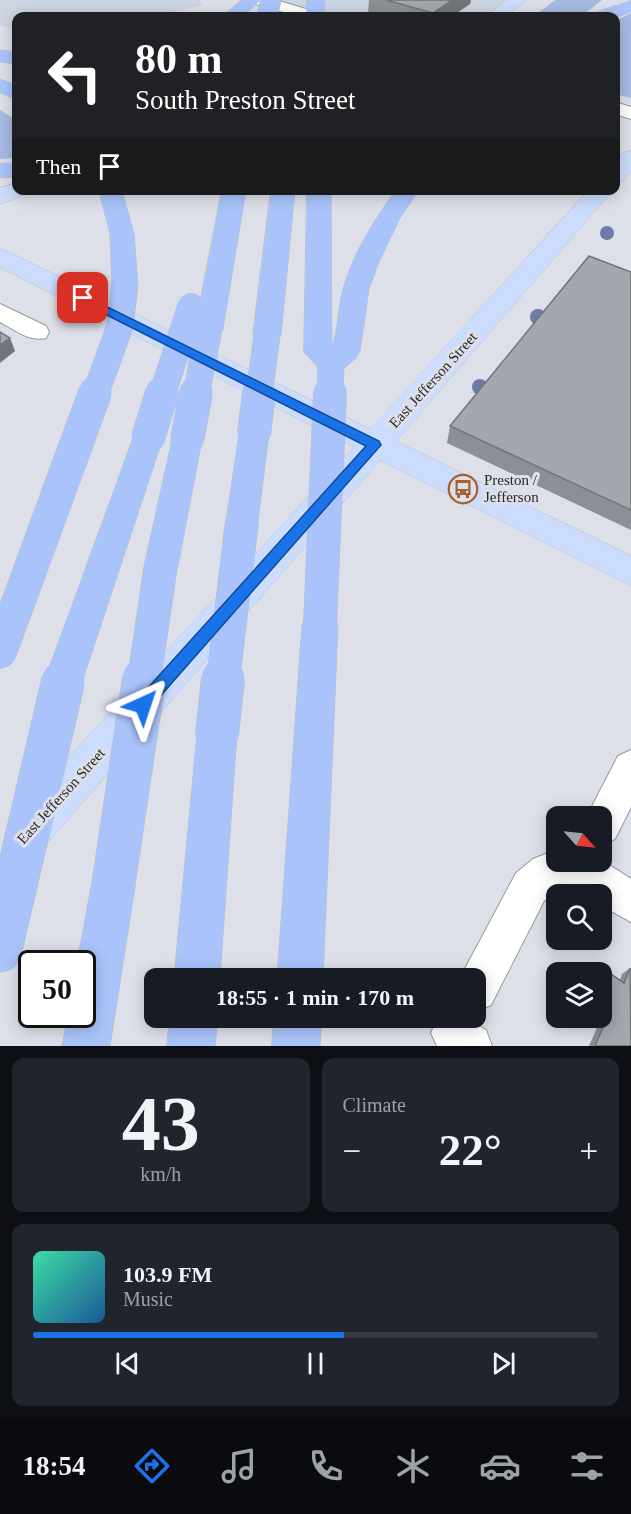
<!DOCTYPE html>
<html lang="en">
<head>
<meta charset="utf-8">
<style>
	:root { --surface:#171b24; --page:#20242c; --text:#f1f3f6; --muted:#9ea1a6; --line:#363941; --accent:#1a73e8 }
	body { margin:0; font-family:"Times New Roman",serif; background:var(--page); color:var(--text); height:100vh; display:flex; flex-direction:column; font-size:22px; white-space:nowrap }
	* { box-sizing:border-box; margin:0 }
	p { font-size:20px; color:var(--muted) }
	.icon { flex:none; width:33px; height:33px; fill:none; stroke:currentColor; stroke-width:2; stroke-linecap:round; stroke-linejoin:round }
	.map { position:relative; height:1046px; overflow:hidden }
	.drawer { display:flex; flex-direction:column; gap:12px; padding:12px; background:#0d0f14; flex:1 }
	.drawer>* { flex:none }
	.guide { position:absolute; left:12px; top:12px; width:608px; height:183px; border-radius:12px; box-shadow:0 3px 15px #0003; background:#202124; color:#fff; overflow:hidden }
	.needle { width:39px; rotate:117deg }
	.controls { position:absolute; left:546px; top:806px; display:grid; gap:12px }
	.controls a { display:grid; place-items:center; width:66px; height:66px; border-radius:12px; background:var(--surface); box-shadow:0 3px 15px #0003; font-size:30px }
	.speed { position:absolute; left:18px; top:950px; display:flex; gap:12px; font-size:30px; font-weight:700; text-align:center }
	.speed>* { display:grid; place-content:center; width:78px; height:78px; border-radius:50%; background:var(--surface); box-shadow:0 3px 15px #0003; line-height:1 }
	.speed .limit { border:3px solid #111; border-radius:9px; background:#fff; color:#111 }
	.pin { position:absolute; display:grid; place-items:center; width:51px; height:51px; color:#fff; margin:-26px; border-radius:12px; box-shadow:0 3px 9px #0006 }
	.me { position:absolute; width:66px; margin:-33px; rotate:42deg; stroke-linejoin:round; filter:drop-shadow(0 0 4px #0008) }
	.turn { display:flex; align-items:center; gap:21px; height:126px; padding:0 24px; font-size:27px }
	.turn .icon { width:78px; height:78px; stroke-width:2.5 }
	.turn b { display:block; font-size:42px; line-height:51px }
	.then { display:flex; align-items:center; height:57px; padding:0 24px; background:#0003; gap:12px; font-size:22px }
	.big { font-size:45px; font-weight:600; line-height:1.1 }
	.drawer .card { flex:1; display:flex; flex-direction:column; justify-content:center; gap:9px; min-width:0; padding:0 21px; border-radius:12px; background:var(--page) }
	.drawer .dial { align-items:center; gap:0 }
	.dial b { font-size:78px; line-height:1 }
	.song { display:flex; align-items:center; gap:18px }
	.cover { width:72px; height:72px; border-radius:9px; background:linear-gradient(135deg,hsl(160 70% 55%),hsl(210 70% 35%)) }
	.played { height:6px; border-radius:3px; background:linear-gradient(90deg,var(--accent) 55%,var(--line) 55%) }
	.keys { display:flex; justify-content:space-around; direction:ltr }
	.heat { display:flex; justify-content:space-between; align-items:center; font-size:33px; direction:ltr }
	.drawer .tiles { flex:1; display:grid; gap:12px; grid-template-columns:1fr 1fr }
	.card:last-child { grid-column:span 2 }
	.trip { position:absolute; left:144px; top:968px; width:342px; height:60px; border-radius:12px; background:var(--surface); box-shadow:0 3px 15px #0003; font-weight:600; line-height:60px; text-align:center }
	.dock { display:flex; height:96px; justify-content:space-around; align-items:center; background:#090b0e; color:var(--muted) }
	.dock .icon { width:42px; height:42px }
	.dock .active { color:var(--accent) }
	.dock b { font-size:27px; color:var(--text) }
	.map>svg:first-child { display:block }
	.built { fill:#ced5e3 }
	.green { fill:#a7bae1 }
	.lines { fill:none; stroke-linecap:round; stroke-linejoin:round }
	.minor-casing { stroke:#9599a0; stroke-width:2 }
	.major-casing { stroke:#bebfc0; stroke-width:1 }
	.highway-casing { stroke:#bebfc0; stroke-width:1 }
	.minor { fill:#fff; fill-rule:evenodd }
	.major { fill:#ccdcfd; fill-rule:evenodd }
	.highway { fill:#aac4fb; fill-rule:evenodd }
	.highway-bridge-far3-casing { stroke:#bebfc0; stroke-width:21; stroke-linecap:butt }
	.highway-bridge-far2-casing { stroke:#bebfc0; stroke-width:27; stroke-linecap:butt }
	.highway-bridge-far1-casing { stroke:#bebfc0; stroke-width:34; stroke-linecap:butt }
	.highway-bridge-casing { stroke:#bebfc0; stroke-width:44; stroke-linecap:butt }
	.highway-bridge-far3 { stroke:#aac4fb; stroke-width:20 }
	.highway-bridge-far2 { stroke:#aac4fb; stroke-width:26 }
	.highway-bridge-far1 { stroke:#aac4fb; stroke-width:33 }
	.highway-bridge { stroke:#aac4fb; stroke-width:43 }
	.tree { fill:#6d7ca5 }
	.wall { fill:#8c9096 }
	.shaded-wall { fill:#72757a }
	.building { fill:#a3a7ae; stroke:#72757a; stroke-width:1.5 }
	.route { fill:#1a73e8; stroke:#114b97; stroke-width:1.5 }
	.labels { text-anchor:middle; stroke-width:6; stroke-linejoin:round; paint-order:stroke }
	.street-label { font-size:15px; fill:#28292c; stroke:#dde0e8 }
	.poi-label { font-size:15px; fill:#28292c; stroke:#dde0e8; text-anchor:start }
</style>
</head>
<body>
<div class="map">
<svg width="631" height="1046" viewBox="0 0 631 1046">
	<rect width="100%" height="100%" fill="#dde0e8"/>
	<path class="built" d="M0,0H200L203,5L157,16H16V30L0,25Z
		M258,0H517L496,16H313Z"/>
	<path class="green" d="M555,0H602L582,16H534Z
		M631,13V98L615,94V21Z
		M0,110L16,120V158L0,159Z"/>
	<g class="lines">
		<g class="minor-casing">
			<path id="minor" d="M250,0H276L319,13L321,16H297L252,3Z
				M615,102L631,107V119L615,114Z
				M0,304L46,326L49,332L46,338C29,342 15,330 0,322Z
				M631,750V807L615,839L602,845V816H587L618,756Z
				M556,850V861L602,860L631,879V922L602,906V894H583L573,888L566,887L558,889L544,901L491,1005L480,1010L483,1017L479,1026L486,1030L492,1046H437L431,1033L438,1017H476V978H460L516,873L533,859Z"/>
		</g>
		<g class="major-casing">
			<path id="major" d="M506,0H526L507,16H487Z
				M631,151V172L623,181L615,183V162L623,153Z
				M16,183V190H27L24,195L0,204V188Z
				M589,190H613L396,441L631,556V586L380,460L42,849L27,855L12,849L6,834L12,819L354,447L0,267V249L9,252L370,429Z"/>
		</g>
		<g class="highway-casing">
			<path id="highway" d="M241,0H261L243,16H224Z
				M307,0H325L324,16H306Z
				M631,1V12L615,18L594,16L597,12Z
				M0,50L16,52V64L0,62Z
				M0,79L16,85V99L0,93Z
				M16,163V177L0,178V164Z
				M99,190H122L134,234L138,285L134,291L125,293L116,291L112,285L110,234Z
				M222,190H246L223,329L219,335L209,338L199,335L195,329Z
				M271,190H295L281,335L277,341L267,344L257,341L253,335Z
				M307,190H331L332,348C338,329 338,308 343,289C353,253 374,220 396,190H419L400,218L379,262L369,289L360,351L356,358L341,371L331,374L321,371L304,352Z
				M254,423L265,426L269,434L258,521L254,530L242,534L230,530L226,521L239,434L243,426Z
				M148,427L159,430L163,438L82,682L76,694L63,699L50,694L44,682L133,438L137,430Z
				M187,429L198,432L202,440L177,571L172,581L160,585L148,581L143,571L172,440L176,432Z
				M320,610L333,614L338,625L323,978H277L302,625L307,614Z
				M217,716L231,721L237,734L220,978H174L197,734L203,721Z
				M113,865L128,872L135,887L110,1046H62L68,1014H82V963H77L91,887L98,872Z
				M170,1017H218L215,1046H167Z
				M274,1017H322L320,1046H272Z"/>
		</g>
		<use href="#minor" class="minor"/>
		<use href="#major" class="major"/>
		<use href="#highway" class="highway"/>
		<g class="highway-bridge-far3-casing">
			<path id="highway-bridge-far3" d="M267,16L271,0"/>
		</g>
		<g class="highway-bridge-far2-casing">
			<path id="highway-bridge-far2" d="M95,395L120,326L125,285
				M162,395L191,306
				M196,395L209,329
				M259,395L267,335
				M330,395L331,364"/>
		</g>
		<g class="highway-bridge-far1-casing">
			<path id="highway-bridge-far1" d="M254,434L259,393
				M148,438L162,393
				M187,440L196,393
				M320,625L330,393
				M0,652L95,393
				M144,680L160,571
				M223,680L242,521"/>
		</g>
		<g class="highway-bridge-casing">
			<path id="highway-bridge" d="M217,734L223,679
				M113,887L144,679
				M0,951L63,682"/>
		</g>
		<use href="#highway-bridge-far3" class="highway-bridge-far3"/>
		<use href="#highway-bridge-far2" class="highway-bridge-far2"/>
		<use href="#highway-bridge-far1" class="highway-bridge-far1"/>
		<use href="#highway-bridge" class="highway-bridge"/>
	</g>
	<g class="tree">
		<circle cx="607" cy="233" r="7"/>
		<circle cx="538" cy="317" r="8"/>
		<circle cx="480" cy="387" r="8"/>
	</g>
	<path class="wall" d="M369,0H471L470,4L452,16H379L368,13Z
		M631,272V530L447,443L450,426Z
		M630,968L631,1046H589L598,1025L587,1017H602V985L604,980L611,974L620,980L622,974Z"/>
	<path class="shaded-wall" d="M452,0H471L470,4L452,16H433V13Z
		M10,338L15,351L0,363V345Z"/>
	<path class="building" d="M386,0H452L433,13Z
		M589,256L631,272V510L450,426Z
		M0,332L10,338L0,345Z
		M630,968L631,1046H595L606,1020L602,1016V996L611,974L624,983Z"/>
	<path class="route" d="M83,295L379,441L381,445L148,710L143,712L137,710L135,705L137,700L366,446L79,301V296Z"/>
	<defs>
		<g id="bus-ring" transform="scale(1.5)"><circle r="9.5" fill="#dde0e8" stroke="#a46230" stroke-width="1.5"/><path d="M-5-6H5V4H4V6H2V4H-2V6H-4V4H-5ZM-3.5-4V0h7V-4ZM-3.5 1.2v1.5H-2V1.2ZM2 1.2v1.5H3.5V1.2Z" fill="#a46230"/></g>
	</defs>
	<g fill-rule="evenodd">
		<use href="#bus-ring" x="463" y="489"/>
	</g>
	<g class="labels">
		<g class="street-label">
			<text transform="translate(433 380) rotate(-48)" y="5">East Jefferson Street</text>
			<text transform="translate(61 796) rotate(-48)" y="5">East Jefferson Street</text>
		</g>
		<g class="poi-label">
			<text x="484" y="485">Preston /<tspan x="484" dy="17">Jefferson</tspan></text>
		</g>
	</g>
</svg>
<div class="controls">
<a><svg class="needle" viewBox="-14 -14 28 28"><path d="M0-13l5 13h-10z" fill="#e53935"/><path d="M0 13l5-13h-10z" fill="#9ea1a6"/></svg></a>
<a><svg class="icon" aria-label="search" viewBox="0 0 24 24"><circle cx="10" cy="10" r="6"/><path d="M15 15l6 6"/></svg></a>
<a><svg class="icon" aria-label="layers" viewBox="0 0 24 24"><path d="M12 4l9 5-9 5-9-5zM3 14l9 5 9-5"/></svg></a>
</div>
<div class="speed"><div class="limit">50</div></div>
<div class="pin" style="left:83px;top:298px;background:#d93025"><svg class="icon" aria-label="arrive" viewBox="0 0 24 24"><path d="M6 21V4h12l-3 4 3 4H6"/></svg></div>
<svg class="me" style="left:143px;top:705px" viewBox="-20 -20 40 40"><path d="M0-17L14 15 0 8-14 15z" fill="#1a73e8" stroke="#fff" stroke-width="4"/></svg>
<div class="trip">18:55 · 1 min · 170 m</div>
<div class="guide">
<div class="turn"><svg class="icon" aria-label="left" viewBox="0 0 24 24"><path d="M17 20v-9H6M10 6l-5 5 5 5"/></svg><div><b>80 m</b>South Preston Street</div></div>
<div class="then">Then<svg class="icon" aria-label="arrive" viewBox="0 0 24 24"><path d="M6 21V4h12l-3 4 3 4H6"/></svg></div>
</div>
</div>
<section class="drawer">
<div class="tiles">
<div class="card dial"><b>43</b><p>km/h</p></div>
<div class="card"><p>Climate</p>
<div class="heat"><a>−</a><b class="big">22°</b><a>+</a></div>
</div>
<div class="card">
<div class="song"><i class="cover"></i><div><b>103.9 FM</b><p>Music</p></div></div>
<div class="played"></div>
<div class="keys"><svg class="icon" aria-label="previous" viewBox="0 0 24 24"><path d="M18 5L8 12l10 7zM5 5v14"/></svg><svg class="icon" aria-label="pause" viewBox="0 0 24 24"><path d="M8 5v14M16 5v14"/></svg><svg class="icon" aria-label="next" viewBox="0 0 24 24"><path d="M6 5l10 7-10 7zM19 5v14"/></svg></div>
</div>
</div>
</section>
<nav class="dock">
<b>18:54</b>
<svg class="icon active" aria-label="directions" viewBox="0 0 24 24"><path d="M12 3l9 9-9 9-9-9zM9 14v-3h6M13 9l2 2-2 2"/></svg>
<svg class="icon" aria-label="music" viewBox="0 0 24 24"><path d="M9 18V5l10-2v13"/><circle cx="6" cy="18" r="3"/><circle cx="16" cy="16" r="3"/></svg>
<svg class="icon" aria-label="phone" viewBox="0 0 24 24"><path d="M5 4h4l2 5-3 2q2 4 5 5l2-3 5 2v4C11 20 4 13 5 4z"/></svg>
<svg class="icon" aria-label="climate" viewBox="0 0 24 24"><path d="M12 3v18M4 7l16 10M4 17L20 7"/></svg>
<svg class="icon" aria-label="car" viewBox="0 0 24 24"><path d="M5 17H2v-5l4-1 3-4h7l3 4 3 1v5h-3M9 17h6M6 11h13"/><circle cx="7" cy="17" r="2"/><circle cx="17" cy="17" r="2"/></svg>
<svg class="icon" aria-label="filters" viewBox="0 0 24 24"><path d="M4 7h16M4 17h16"/><circle cx="9" cy="7" r="2"/><circle cx="15" cy="17" r="2"/></svg>
</nav>
</body>
</html>
